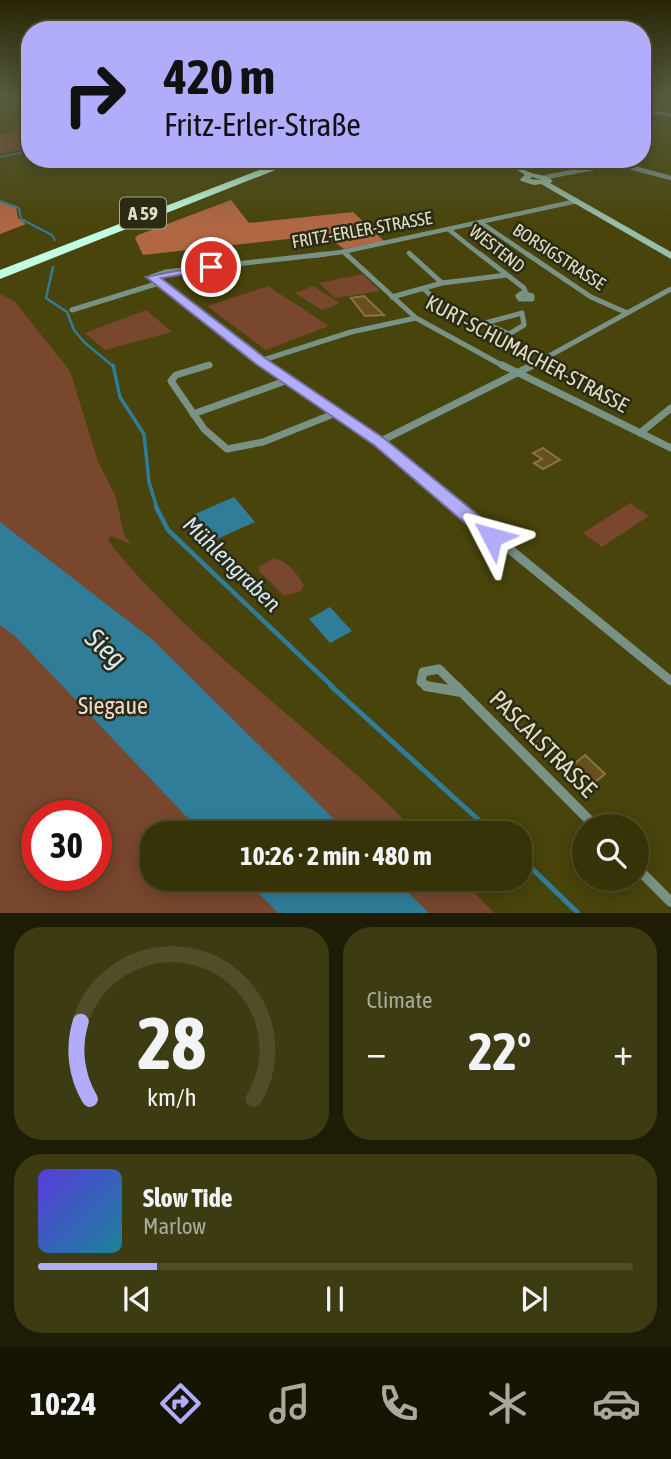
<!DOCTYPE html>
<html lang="en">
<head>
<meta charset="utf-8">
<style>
	:root { --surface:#363308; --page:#3d3b12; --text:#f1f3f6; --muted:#aaaa9c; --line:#504e29; --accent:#b1adfa }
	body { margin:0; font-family:"Asap Condensed",sans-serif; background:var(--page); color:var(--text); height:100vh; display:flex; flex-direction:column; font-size:26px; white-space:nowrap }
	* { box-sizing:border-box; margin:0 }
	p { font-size:23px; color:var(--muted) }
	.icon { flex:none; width:38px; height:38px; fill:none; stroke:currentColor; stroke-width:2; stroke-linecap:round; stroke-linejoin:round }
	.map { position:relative; height:913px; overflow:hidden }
	.panel { display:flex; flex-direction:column; gap:14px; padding:14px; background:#1e1c04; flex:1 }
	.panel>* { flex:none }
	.guide { position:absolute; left:21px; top:21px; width:630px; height:147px; border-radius:28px; box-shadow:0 4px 18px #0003,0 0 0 2px var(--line); background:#b1adfa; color:#111; overflow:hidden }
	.controls { position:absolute; left:572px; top:814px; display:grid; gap:14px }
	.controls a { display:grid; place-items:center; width:77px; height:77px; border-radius:50%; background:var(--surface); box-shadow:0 4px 18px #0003,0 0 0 2px var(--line); font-size:35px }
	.speed { position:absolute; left:21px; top:800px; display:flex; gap:14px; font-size:35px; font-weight:700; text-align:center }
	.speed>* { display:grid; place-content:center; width:91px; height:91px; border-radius:50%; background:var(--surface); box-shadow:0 4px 18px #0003,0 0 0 2px var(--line); line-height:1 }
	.speed .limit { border:10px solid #d22; background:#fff; color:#111 }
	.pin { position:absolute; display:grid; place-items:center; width:60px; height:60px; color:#fff; margin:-30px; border:4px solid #fff; border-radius:50%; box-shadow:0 2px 7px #0007 }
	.me { position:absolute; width:77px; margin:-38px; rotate:309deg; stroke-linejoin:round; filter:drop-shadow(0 0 5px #0008) }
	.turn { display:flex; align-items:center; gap:24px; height:147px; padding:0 28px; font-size:32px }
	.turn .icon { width:91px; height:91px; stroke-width:2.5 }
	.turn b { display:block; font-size:49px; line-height:60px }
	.big { font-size:52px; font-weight:700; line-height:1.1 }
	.panel .card { flex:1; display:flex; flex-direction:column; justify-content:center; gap:10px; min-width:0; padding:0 24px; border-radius:28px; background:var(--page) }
	.panel .dial { align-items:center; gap:0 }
	.dial svg { height:182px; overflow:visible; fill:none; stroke:var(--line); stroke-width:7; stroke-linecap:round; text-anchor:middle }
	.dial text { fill:var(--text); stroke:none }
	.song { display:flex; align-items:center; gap:21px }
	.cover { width:84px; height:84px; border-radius:10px; background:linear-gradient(135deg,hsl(250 70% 55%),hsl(190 70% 35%)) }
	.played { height:7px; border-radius:4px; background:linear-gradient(90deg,var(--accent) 20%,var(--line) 20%) }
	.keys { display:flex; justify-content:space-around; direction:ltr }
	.heat { display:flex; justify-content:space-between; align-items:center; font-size:38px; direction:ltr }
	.panel .tiles { flex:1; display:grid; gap:14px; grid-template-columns:1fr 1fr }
	.card:last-child { grid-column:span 2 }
	.trip { position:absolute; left:140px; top:821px; width:392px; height:70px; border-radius:28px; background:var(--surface); box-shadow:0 4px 18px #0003,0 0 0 2px var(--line); font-weight:700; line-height:70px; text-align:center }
	.dock { display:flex; height:112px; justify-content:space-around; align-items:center; background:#161403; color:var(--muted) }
	.dock .icon { width:49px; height:49px }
	.dock .on { color:var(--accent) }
	.dock b { font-size:32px; color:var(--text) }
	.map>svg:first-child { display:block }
	.green { fill:#79462e; fill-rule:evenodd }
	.forest { fill:#b16743 }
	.water { fill:#2f7d99 }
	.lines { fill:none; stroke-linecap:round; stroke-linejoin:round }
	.stream-far4 { stroke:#2f7d99; stroke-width:2 }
	.stream-far3 { stroke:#2f7d99; stroke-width:2.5 }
	.stream-far2 { stroke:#2f7d99; stroke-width:3.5 }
	.stream-far1 { stroke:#2f7d99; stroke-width:4.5 }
	.stream { stroke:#2f7d99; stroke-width:5 }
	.building { fill:#66501d; stroke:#8b7442; stroke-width:2 }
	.street-far5 { stroke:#799286; stroke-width:3.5 }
	.street-far4 { stroke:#799286; stroke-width:4.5 }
	.street-far3 { stroke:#799286; stroke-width:5 }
	.street-far2 { stroke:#799286; stroke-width:7 }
	.street-far1 { stroke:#799286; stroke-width:9 }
	.street { stroke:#799286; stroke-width:10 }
	.secondary { fill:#96beac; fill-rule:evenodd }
	.highway { fill:#c0ffe3; fill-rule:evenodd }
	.route { fill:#b1adfa; stroke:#7370a2; stroke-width:2 }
	.labels { text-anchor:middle; stroke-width:5; stroke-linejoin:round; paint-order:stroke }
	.far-street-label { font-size:18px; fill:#e0dfc3; stroke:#2b2a14 }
	.shield { fill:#2b2a14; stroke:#aaa98e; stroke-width:2 }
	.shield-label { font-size:19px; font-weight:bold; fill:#e0dfc3 }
	.street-label { font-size:21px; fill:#e0dfc3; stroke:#2b2a14 }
	.water-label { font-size:23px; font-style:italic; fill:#d1e7f1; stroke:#2b2a14 }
	.near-park-label { font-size:24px; fill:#f0dad1; stroke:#2b2a14 }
	.near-street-label { font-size:24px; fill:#e0dfc3; stroke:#2b2a14 }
	.near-water-label { font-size:28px; font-style:italic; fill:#d1e7f1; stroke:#2b2a14 }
</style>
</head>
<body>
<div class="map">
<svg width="671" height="913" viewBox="0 0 671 913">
	<rect width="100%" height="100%" fill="#48440b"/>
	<path class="green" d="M30,131V147L0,154V134Z
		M362,274L380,291L335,298L319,283Z
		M268,286L329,326L266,350L207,306Z
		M313,286L340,303L322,310L295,293Z
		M0,294L15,302L70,371L98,461L116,497L124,535L131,544L111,536L108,541C196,651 319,731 417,833H152V878L461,879L494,913H0ZM37,816H96V875H37Z
		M146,310L172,332L105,350L85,333Z
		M630,503L649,516L602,547L583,533Z
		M274,558C286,560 298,574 304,585L301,591L284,596L259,571L260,566Z"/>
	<path class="forest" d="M231,200L249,223L353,212L384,241L344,249L325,235L143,255L135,238L138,235Z
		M0,202L16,207L18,218L26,224L0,234Z"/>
	<path class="water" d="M234,497L255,522L215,540L195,514Z
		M0,522L153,640L348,833H202L16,637L0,625Z
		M330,607L352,631L330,643L309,619Z
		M245,879H394L429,913H278Z"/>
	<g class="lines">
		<path class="stream-far4" d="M0,157L30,151
			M0,201L19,208L21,219L52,235L55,240"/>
		<path class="stream-far3" d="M53,267L46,298L67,312L74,330L84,342L114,367"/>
		<path class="stream-far2" d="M113,365L120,397L144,434L149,482L157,508"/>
		<path class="stream-far1" d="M156,507L168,530L333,687"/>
		<path class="stream" d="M331,686L493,833
			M520,857L578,913"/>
	</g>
	<path class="building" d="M364,296L384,315L365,316L351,298Z
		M543,448L560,460L543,469L534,463L542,459L533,453Z
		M585,755L605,774L588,788L568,769Z"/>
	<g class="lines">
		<path class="street-far5" d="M642,110L671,115
			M595,167L617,163L633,167"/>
		<path class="street-far4" d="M626,166L671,178
			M546,177L604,166
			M480,222L530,256
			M448,229L482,256
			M344,252L348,256
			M409,253L412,256
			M311,256L342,252L577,201"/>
		<path class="street-far3" d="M346,254L416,318L505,367
			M410,254L442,283
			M480,254L524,288L526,294
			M527,254L591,297L625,312
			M151,277L269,367
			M151,277L165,272L326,254
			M424,289L442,306
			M522,293L532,296V299H520L518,296Z
			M392,297L442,283L507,275
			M72,310L159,283
			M522,313L524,325L509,334L485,323Z
			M260,361L351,332L416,318
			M203,367L210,365
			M529,367L671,289"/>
		<path class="street-far2" d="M209,365L176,375L171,381L204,429L227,449L263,442L336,413
			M266,365L379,442L460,508
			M502,365L671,448
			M193,414L288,380
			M640,433L671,408
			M379,442L533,365"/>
		<path class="street-far1" d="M458,507L671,681
			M429,687L421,682L423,672L439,669L457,687"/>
		<path class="street" d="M426,686L461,692
			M456,686L595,826
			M637,868L671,902"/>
		<path class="secondary" d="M500,159C513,159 519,169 532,173C541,176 545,174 553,181L550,183L671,252V259L541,184L534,185L521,181L520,179L525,175ZM532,177L542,180L530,179Z"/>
		<path class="highway" d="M288,159H303L0,279V270Z"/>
	</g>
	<linearGradient id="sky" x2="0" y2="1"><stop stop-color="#282506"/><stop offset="0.43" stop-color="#585c3f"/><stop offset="1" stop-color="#585c3f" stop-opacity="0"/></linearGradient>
	<rect width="671" height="225" fill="url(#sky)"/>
	<path class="route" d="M211,264L215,265V269L161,278L265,358L385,439L499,532L501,537L499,541H486L374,445L256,364L146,277Z"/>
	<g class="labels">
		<g class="far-street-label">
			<text transform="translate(362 230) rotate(-10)" y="6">FRITZ-ERLER-STRASSE</text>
			<text transform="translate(497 249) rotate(38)" y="6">WESTEND</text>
			<text transform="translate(559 257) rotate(33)" y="6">BORSIGSTRASSE</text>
		</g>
		<rect class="shield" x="120" y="197.5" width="46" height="31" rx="5"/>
		<g class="shield-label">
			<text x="143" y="220">A 59</text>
		</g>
		<g class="street-label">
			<text transform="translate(527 354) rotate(28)" y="7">KURT-SCHUMACHER-STRASSE</text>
		</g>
		<g class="water-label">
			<text transform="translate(232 564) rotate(44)" y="8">Mühlengraben</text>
		</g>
		<g class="near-park-label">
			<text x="113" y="714">Siegaue</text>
		</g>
		<g class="near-street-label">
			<text transform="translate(543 744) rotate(45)" y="8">PASCALSTRASSE</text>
		</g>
		<g class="near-water-label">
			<text transform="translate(106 648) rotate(42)" y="10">Sieg</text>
		</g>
	</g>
</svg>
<div class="controls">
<a><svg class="icon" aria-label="search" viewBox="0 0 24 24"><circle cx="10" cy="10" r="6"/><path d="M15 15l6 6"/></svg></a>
</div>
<div class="speed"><div class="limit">30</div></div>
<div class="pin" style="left:211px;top:267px;background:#d93025"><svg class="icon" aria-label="arrive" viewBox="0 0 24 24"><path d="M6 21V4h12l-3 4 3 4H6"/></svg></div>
<svg class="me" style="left:492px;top:537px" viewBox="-20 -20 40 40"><path d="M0-17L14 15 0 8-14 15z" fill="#b1adfa" stroke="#fff" stroke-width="4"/></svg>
<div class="trip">10:26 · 2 min · 480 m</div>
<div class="guide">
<div class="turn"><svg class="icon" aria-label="right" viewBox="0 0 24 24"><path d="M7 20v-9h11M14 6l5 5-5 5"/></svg><div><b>420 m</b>Fritz-Erler-Straße</div></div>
</div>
</div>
<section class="panel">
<div class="tiles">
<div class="card dial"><svg viewBox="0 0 100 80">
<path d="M14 69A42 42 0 1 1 86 69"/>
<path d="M14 69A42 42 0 0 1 10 35" stroke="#b1adfa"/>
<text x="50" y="56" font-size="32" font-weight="700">28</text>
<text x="50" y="72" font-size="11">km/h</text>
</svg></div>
<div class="card"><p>Climate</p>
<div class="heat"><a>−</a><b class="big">22°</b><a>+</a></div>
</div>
<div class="card">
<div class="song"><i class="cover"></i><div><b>Slow Tide</b><p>Marlow</p></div></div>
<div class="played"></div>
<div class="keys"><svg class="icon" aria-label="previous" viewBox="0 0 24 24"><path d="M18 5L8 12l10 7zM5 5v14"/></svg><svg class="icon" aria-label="pause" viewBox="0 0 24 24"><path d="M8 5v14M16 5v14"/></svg><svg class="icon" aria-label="next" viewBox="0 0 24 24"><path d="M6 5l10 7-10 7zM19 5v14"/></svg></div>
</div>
</div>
</section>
<nav class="dock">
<b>10:24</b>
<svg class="icon on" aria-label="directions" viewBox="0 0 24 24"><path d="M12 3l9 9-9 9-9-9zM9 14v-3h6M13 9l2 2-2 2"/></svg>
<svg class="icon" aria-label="music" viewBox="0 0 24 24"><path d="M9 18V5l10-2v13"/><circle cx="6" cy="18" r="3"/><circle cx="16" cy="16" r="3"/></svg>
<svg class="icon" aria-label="phone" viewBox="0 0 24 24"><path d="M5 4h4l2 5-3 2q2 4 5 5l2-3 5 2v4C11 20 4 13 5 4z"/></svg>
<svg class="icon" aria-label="climate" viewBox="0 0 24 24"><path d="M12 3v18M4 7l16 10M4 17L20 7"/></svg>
<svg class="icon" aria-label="car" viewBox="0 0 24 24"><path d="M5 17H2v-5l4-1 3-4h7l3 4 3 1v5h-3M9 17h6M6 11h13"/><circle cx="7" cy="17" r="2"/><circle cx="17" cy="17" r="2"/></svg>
</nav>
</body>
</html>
